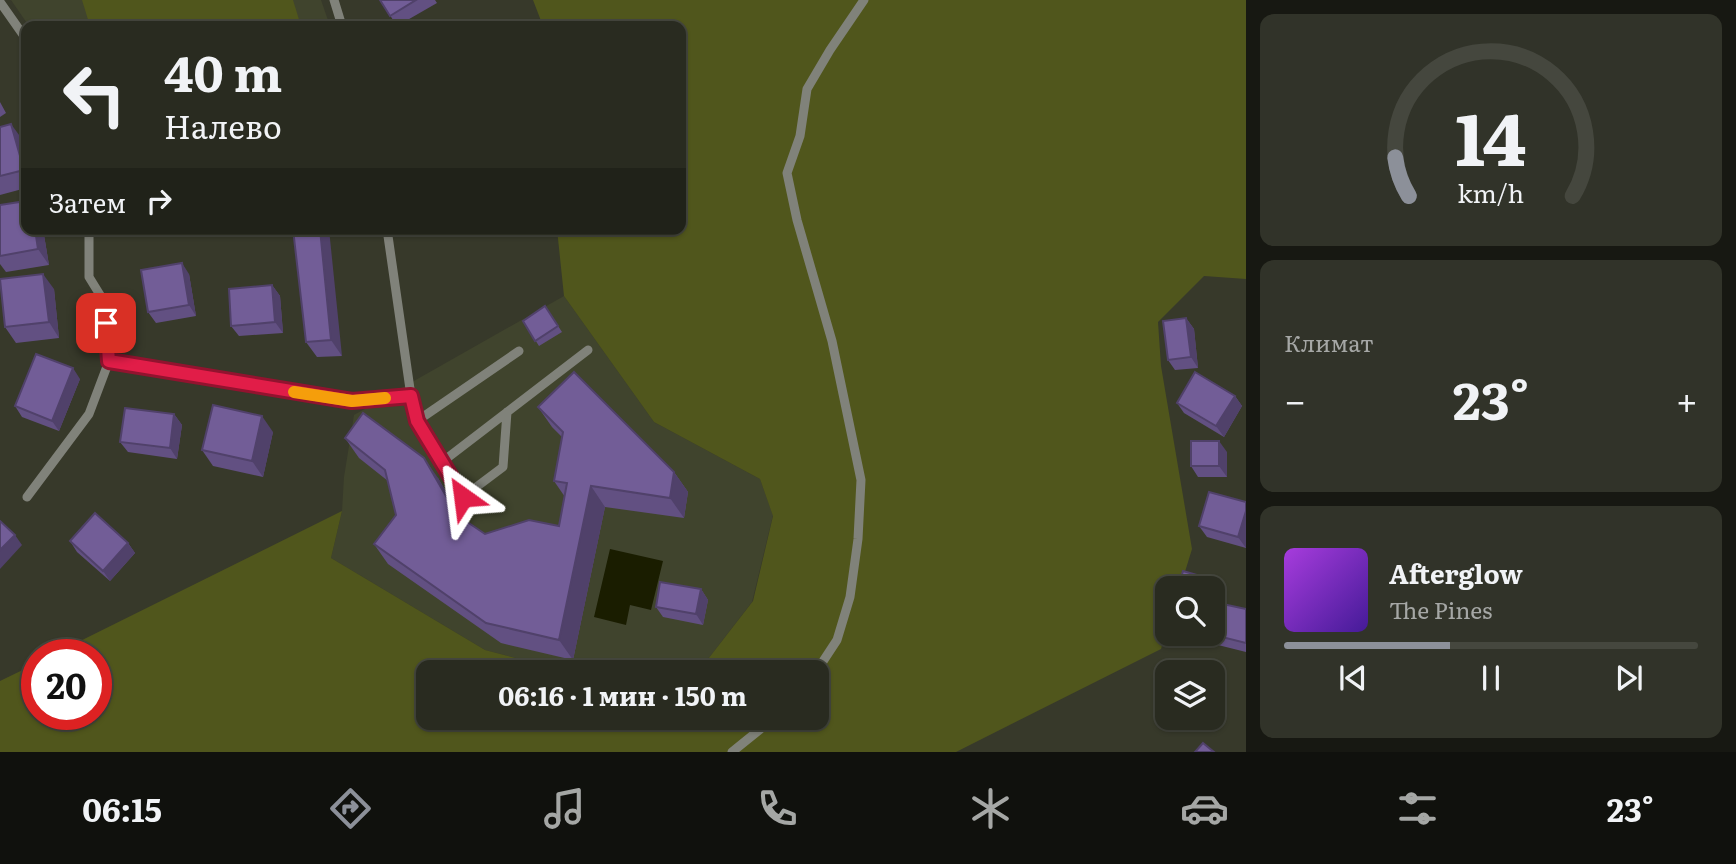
<!DOCTYPE html>
<html lang="ru">
<head>
<meta charset="utf-8">
<style>
	:root { --surface:#292b20; --page:#313329; --text:#f1f3f6; --muted:#a5a7a5; --line:#45473e; --accent:#8c9099 }
	body { margin:0; font-family:Literata,serif; background:var(--page); color:var(--text); height:100vh; display:flex; flex-direction:column; font-size:26px; white-space:nowrap }
	* { box-sizing:border-box; margin:0 }
	p { font-size:23px; color:var(--muted) }
	.icon { flex:none; width:38px; height:38px; fill:none; stroke:currentColor; stroke-width:2; stroke-linecap:round; stroke-linejoin:round }
	.map { position:relative; flex:1; overflow:hidden }
	.details { display:flex; flex-direction:column; gap:14px; padding:14px; background:#171812; width:490px }
	.details>* { flex:none }
	.hud { position:absolute; left:21px; top:21px; width:665px; height:214px; border-radius:14px; box-shadow:0 2px 5px #0004,0 0 0 2px var(--line); background:#292b20; color:var(--text); overflow:hidden }
	.tools { position:absolute; left:1155px; top:576px; display:grid; gap:14px }
	.tools a { display:grid; place-items:center; width:70px; height:70px; border-radius:14px; background:var(--surface); box-shadow:0 2px 5px #0004,0 0 0 2px var(--line); font-size:35px }
	.speed { position:absolute; left:21px; top:639px; display:flex; gap:14px; font-size:35px; font-weight:700; text-align:center }
	.speed>* { display:grid; place-content:center; width:91px; height:91px; border-radius:50%; background:var(--surface); box-shadow:0 2px 5px #0004,0 0 0 2px var(--line); line-height:1 }
	.speed .limit { border:10px solid #d22; background:#fff; color:#111 }
	.pin { position:absolute; display:grid; place-items:center; width:60px; height:60px; color:#fff; margin:-30px; border-radius:14px; box-shadow:0 4px 10px #0006 }
	.me { position:absolute; width:77px; margin:-38px; rotate:329deg; stroke-linejoin:round; filter:drop-shadow(0 0 5px #0008) }
	.turn { display:flex; align-items:center; gap:24px; height:147px; padding:0 28px; font-size:32px }
	.turn .icon { width:91px; height:91px; stroke-width:2.5 }
	.turn b { display:block; font-size:49px; line-height:60px }
	.then { display:flex; align-items:center; height:66px; padding:0 28px; background:#0003; gap:14px; font-size:26px }
	.big { font-size:52px; font-weight:700; line-height:1.1 }
	.details .tile { flex:1; display:flex; flex-direction:column; justify-content:center; gap:10px; min-width:0; padding:0 24px; border-radius:14px; background:var(--page) }
	.details .dial { align-items:center; gap:0 }
	.dial svg { height:182px; overflow:visible; fill:none; stroke:var(--line); stroke-width:7; stroke-linecap:round; text-anchor:middle }
	.dial text { fill:var(--text); stroke:none }
	.song { display:flex; align-items:center; gap:21px }
	.cover { width:84px; height:84px; border-radius:10px; background:linear-gradient(135deg,hsl(280 70% 55%),hsl(260 70% 35%)) }
	.played { height:7px; border-radius:4px; background:linear-gradient(90deg,var(--accent) 40%,var(--line) 40%) }
	.keys { display:flex; justify-content:space-around; direction:ltr }
	.heat { display:flex; justify-content:space-between; align-items:center; font-size:38px; direction:ltr }
	.trip { position:absolute; left:416px; top:660px; width:413px; height:70px; border-radius:14px; background:var(--surface); box-shadow:0 2px 5px #0004,0 0 0 2px var(--line); font-weight:700; line-height:70px; text-align:center }
	.menu { display:flex; height:112px; justify-content:space-around; align-items:center; background:#10110d; color:var(--muted) }
	.menu .icon { width:49px; height:49px }
	.menu .selected { color:var(--accent) }
	.menu b { font-size:32px; color:var(--text) }
	main { display:flex; flex:1; min-height:0 }
	.map>svg:first-child { display:block }
	.built { fill:#40442d }
	.green { fill:#50561c }
	.water { fill:#1a1d00 }
	.lines { fill:none; stroke-linecap:round; stroke-linejoin:round }
	.service { stroke:#80827a; stroke-width:9 }
	.wall { fill:#625082 }
	.shaded-wall { fill:#50416a }
	.building { fill:#725d97; stroke:#50416a; stroke-width:2 }
	.route-casing { stroke:#92132f; stroke-width:18 }
	.route { stroke:#e11d48; stroke-width:12 }
	.slow { stroke:#f59e0b; stroke-width:12 }
</style>
</head>
<body>
<main>
<div class="map">
<svg width="1246" height="752" viewBox="0 0 1246 752">
	<rect width="100%" height="100%" fill="#37392a"/>
	<path class="built" d="M11,0H321L330,26H29Z
		M564,296L654,422L760,479L773,515L752,602L698,672H569L485,650L331,558L342,511L344,477L354,415Z"/>
	<path class="green" d="M82,0H293L301,26H90Z
		M533,0H1246V279L1204,276L1158,322L1161,366L1192,549L1180,588H1167V629L1161,649L956,752H0V681L37,663V714H96V654H54L342,511L331,558L485,650L569,672H429V718H817V672H698L753,601L773,516L760,479L654,422L564,296L557,229H681V26H543Z"/>
	<path class="water" d="M610,549L663,561L651,610L630,605L626,625L594,617Z"/>
	<g class="lines">
		<path class="service" d="M334,0L342,26
			M0,2L26,39
			M387,229L411,396L417,421L463,497L503,467L507,412
			M109,361L352,401L411,396
			M417,421L519,351
			M442,462L588,350
			M27,497L89,414L109,361L105,303L89,277V229
			M816,672L837,640L850,597L858,539L861,480L832,341L797,220L787,173L800,136L807,89L830,50L864,0
			M732,752L774,718"/>
	</g>
	<path class="wall" d="M380,0H435L437,3L397,26Z
		M0,102L6,113L0,117Z
		M0,127L22,139L26,154V188L0,195Z
		M0,205L26,229H43L49,265L6,272L0,264Z
		M293,229L342,356L317,357L306,342Z
		M189,274L196,316L156,323L148,312Z
		M272,285L280,296L283,333L239,336L231,326Z
		M54,289L59,338L16,343L5,327Z
		M545,306L562,332L539,346L523,321Z
		M1186,318L1194,329L1198,368L1175,370L1168,360Z
		M80,379L59,431L22,417L15,406Z
		M1235,396L1242,406L1224,437L1184,413L1177,403Z
		M538,407L674,472L688,492L684,518L605,507L573,660L501,643L388,564L374,544L396,515L388,481L359,458L345,438L438,478L461,517L485,534L559,526L565,497L554,481L562,437L552,427Z
		M174,414L182,425L177,459L128,452L120,442Z
		M273,432L263,477L213,466L202,450Z
		M1227,452V477H1198L1191,466Z
		M1246,502V548L1207,537L1199,526Z
		M70,541L128,543L135,553L110,581L77,552Z
		M1214,580L1222,591L1218,603L1246,609V652L1218,645L1210,634L1216,612L1213,611V588Z
		M701,589L708,600L703,625L663,617L656,607Z"/>
	<path class="shaded-wall" d="M11,124L22,139L26,154V172L24,170Z
		M35,229H43L49,265L38,249Z
		M320,229H329L342,356L331,340Z
		M182,263L189,274L196,316L189,305Z
		M43,274L54,289L59,338L49,322Z
		M272,285L280,296L283,333L275,322Z
		M1186,318L1194,329L1198,368L1191,357Z
		M73,368L80,379L59,431L52,421Z
		M1235,396L1242,406L1224,437L1216,426Z
		M174,414L182,425L177,459L170,448Z
		M262,416L273,432L263,477L252,461Z
		M1219,441L1227,452V477L1219,466Z
		M424,458L438,478L471,535L457,515Z
		M674,472L688,492L684,518L670,498Z
		M591,486L605,507L573,660L559,640Z
		M1246,511V548L1238,537Z
		M15,535L22,545L0,569V550Z
		M128,543L135,553L110,581L103,571Z
		M1214,580L1222,591L1216,612L1213,608L1212,588Z
		M701,589L708,600L703,625L696,614Z"/>
	<path class="building" d="M380,0H416L390,16Z
		M11,124L24,170L0,176V127Z
		M26,201V229H35L38,249L0,256V205Z
		M293,229H320L331,340L306,342Z
		M182,263L189,305L148,312L141,270Z
		M43,274L49,322L5,327L0,279Z
		M272,285L275,322L231,326L229,289Z
		M545,306L558,326L535,341L523,321Z
		M1186,318L1191,357L1168,360L1163,321Z
		M36,354L73,368L52,421L15,406Z
		M574,372L674,472L670,498L591,486L559,640L486,623L374,544L396,515L385,470L345,438L363,413L424,458L457,515L485,534L529,520L559,526L567,483L554,481L563,432L538,407Z
		M1195,372L1235,396L1216,426L1177,403Z
		M213,405L262,416L252,461L202,450Z
		M125,408L174,414L170,448L120,442Z
		M1191,441H1219V466H1191Z
		M1209,492L1246,502V511L1238,537L1199,526Z
		M95,513L128,543L103,571L70,541Z
		M0,521L15,535L0,550Z
		M1183,571L1214,580L1212,588H1178Z
		M660,582L701,589L696,614L656,607Z
		M1218,603L1246,609V643L1210,634H1213V625Z
		M1203,743L1214,752H1195Z"/>
	<g class="lines">
		<g class="route-casing">
			<path id="route" d="M106,323L109,361L352,401L411,396L417,421L463,497"/>
		</g>
		<use href="#route" class="route"/>
		<path class="slow" d="M294,392L352,401L385,398"/>
	</g>
</svg>
<div class="tools">
<a><svg class="icon" aria-label="search" viewBox="0 0 24 24"><circle cx="10" cy="10" r="6"/><path d="M15 15l6 6"/></svg></a>
<a><svg class="icon" aria-label="layers" viewBox="0 0 24 24"><path d="M12 4l9 5-9 5-9-5zM3 14l9 5 9-5"/></svg></a>
</div>
<div class="speed"><div class="limit">20</div></div>
<div class="pin" style="left:106px;top:323px;background:#d93025"><svg class="icon" aria-label="arrive" viewBox="0 0 24 24"><path d="M6 21V4h12l-3 4 3 4H6"/></svg></div>
<svg class="me" style="left:463px;top:497px" viewBox="-20 -20 40 40"><path d="M0-17L14 15 0 8-14 15z" fill="#e11d48" stroke="#fff" stroke-width="4"/></svg>
<div class="trip">06:16 · 1 мин · 150 m</div>
<div class="hud">
<div class="turn"><svg class="icon" aria-label="left" viewBox="0 0 24 24"><path d="M17 20v-9H6M10 6l-5 5 5 5"/></svg><div><b>40 m</b>Налево</div></div>
<div class="then">Затем<svg class="icon" aria-label="right" viewBox="0 0 24 24"><path d="M7 20v-9h11M14 6l5 5-5 5"/></svg></div>
</div>
</div>
<section class="details">
<div class="tile dial"><svg viewBox="0 0 100 80">
<path d="M14 69A42 42 0 1 1 86 69"/>
<path d="M14 69A42 42 0 0 1 8 52" stroke="#8c9099"/>
<text x="50" y="56" font-size="32" font-weight="700">14</text>
<text x="50" y="72" font-size="11">km/h</text>
</svg></div>
<div class="tile"><p>Климат</p>
<div class="heat"><a>−</a><b class="big">23°</b><a>+</a></div>
</div>
<div class="tile">
<div class="song"><i class="cover"></i><div><b>Afterglow</b><p>The Pines</p></div></div>
<div class="played"></div>
<div class="keys"><svg class="icon" aria-label="previous" viewBox="0 0 24 24"><path d="M18 5L8 12l10 7zM5 5v14"/></svg><svg class="icon" aria-label="pause" viewBox="0 0 24 24"><path d="M8 5v14M16 5v14"/></svg><svg class="icon" aria-label="next" viewBox="0 0 24 24"><path d="M6 5l10 7-10 7zM19 5v14"/></svg></div>
</div>
</section>
</main>
<nav class="menu">
<b>06:15</b>
<svg class="icon selected" aria-label="directions" viewBox="0 0 24 24"><path d="M12 3l9 9-9 9-9-9zM9 14v-3h6M13 9l2 2-2 2"/></svg>
<svg class="icon" aria-label="music" viewBox="0 0 24 24"><path d="M9 18V5l10-2v13"/><circle cx="6" cy="18" r="3"/><circle cx="16" cy="16" r="3"/></svg>
<svg class="icon" aria-label="phone" viewBox="0 0 24 24"><path d="M5 4h4l2 5-3 2q2 4 5 5l2-3 5 2v4C11 20 4 13 5 4z"/></svg>
<svg class="icon" aria-label="climate" viewBox="0 0 24 24"><path d="M12 3v18M4 7l16 10M4 17L20 7"/></svg>
<svg class="icon" aria-label="car" viewBox="0 0 24 24"><path d="M5 17H2v-5l4-1 3-4h7l3 4 3 1v5h-3M9 17h6M6 11h13"/><circle cx="7" cy="17" r="2"/><circle cx="17" cy="17" r="2"/></svg>
<svg class="icon" aria-label="filters" viewBox="0 0 24 24"><path d="M4 7h16M4 17h16"/><circle cx="9" cy="7" r="2"/><circle cx="15" cy="17" r="2"/></svg>
<b>23°</b>
</nav>
</body>
</html>
